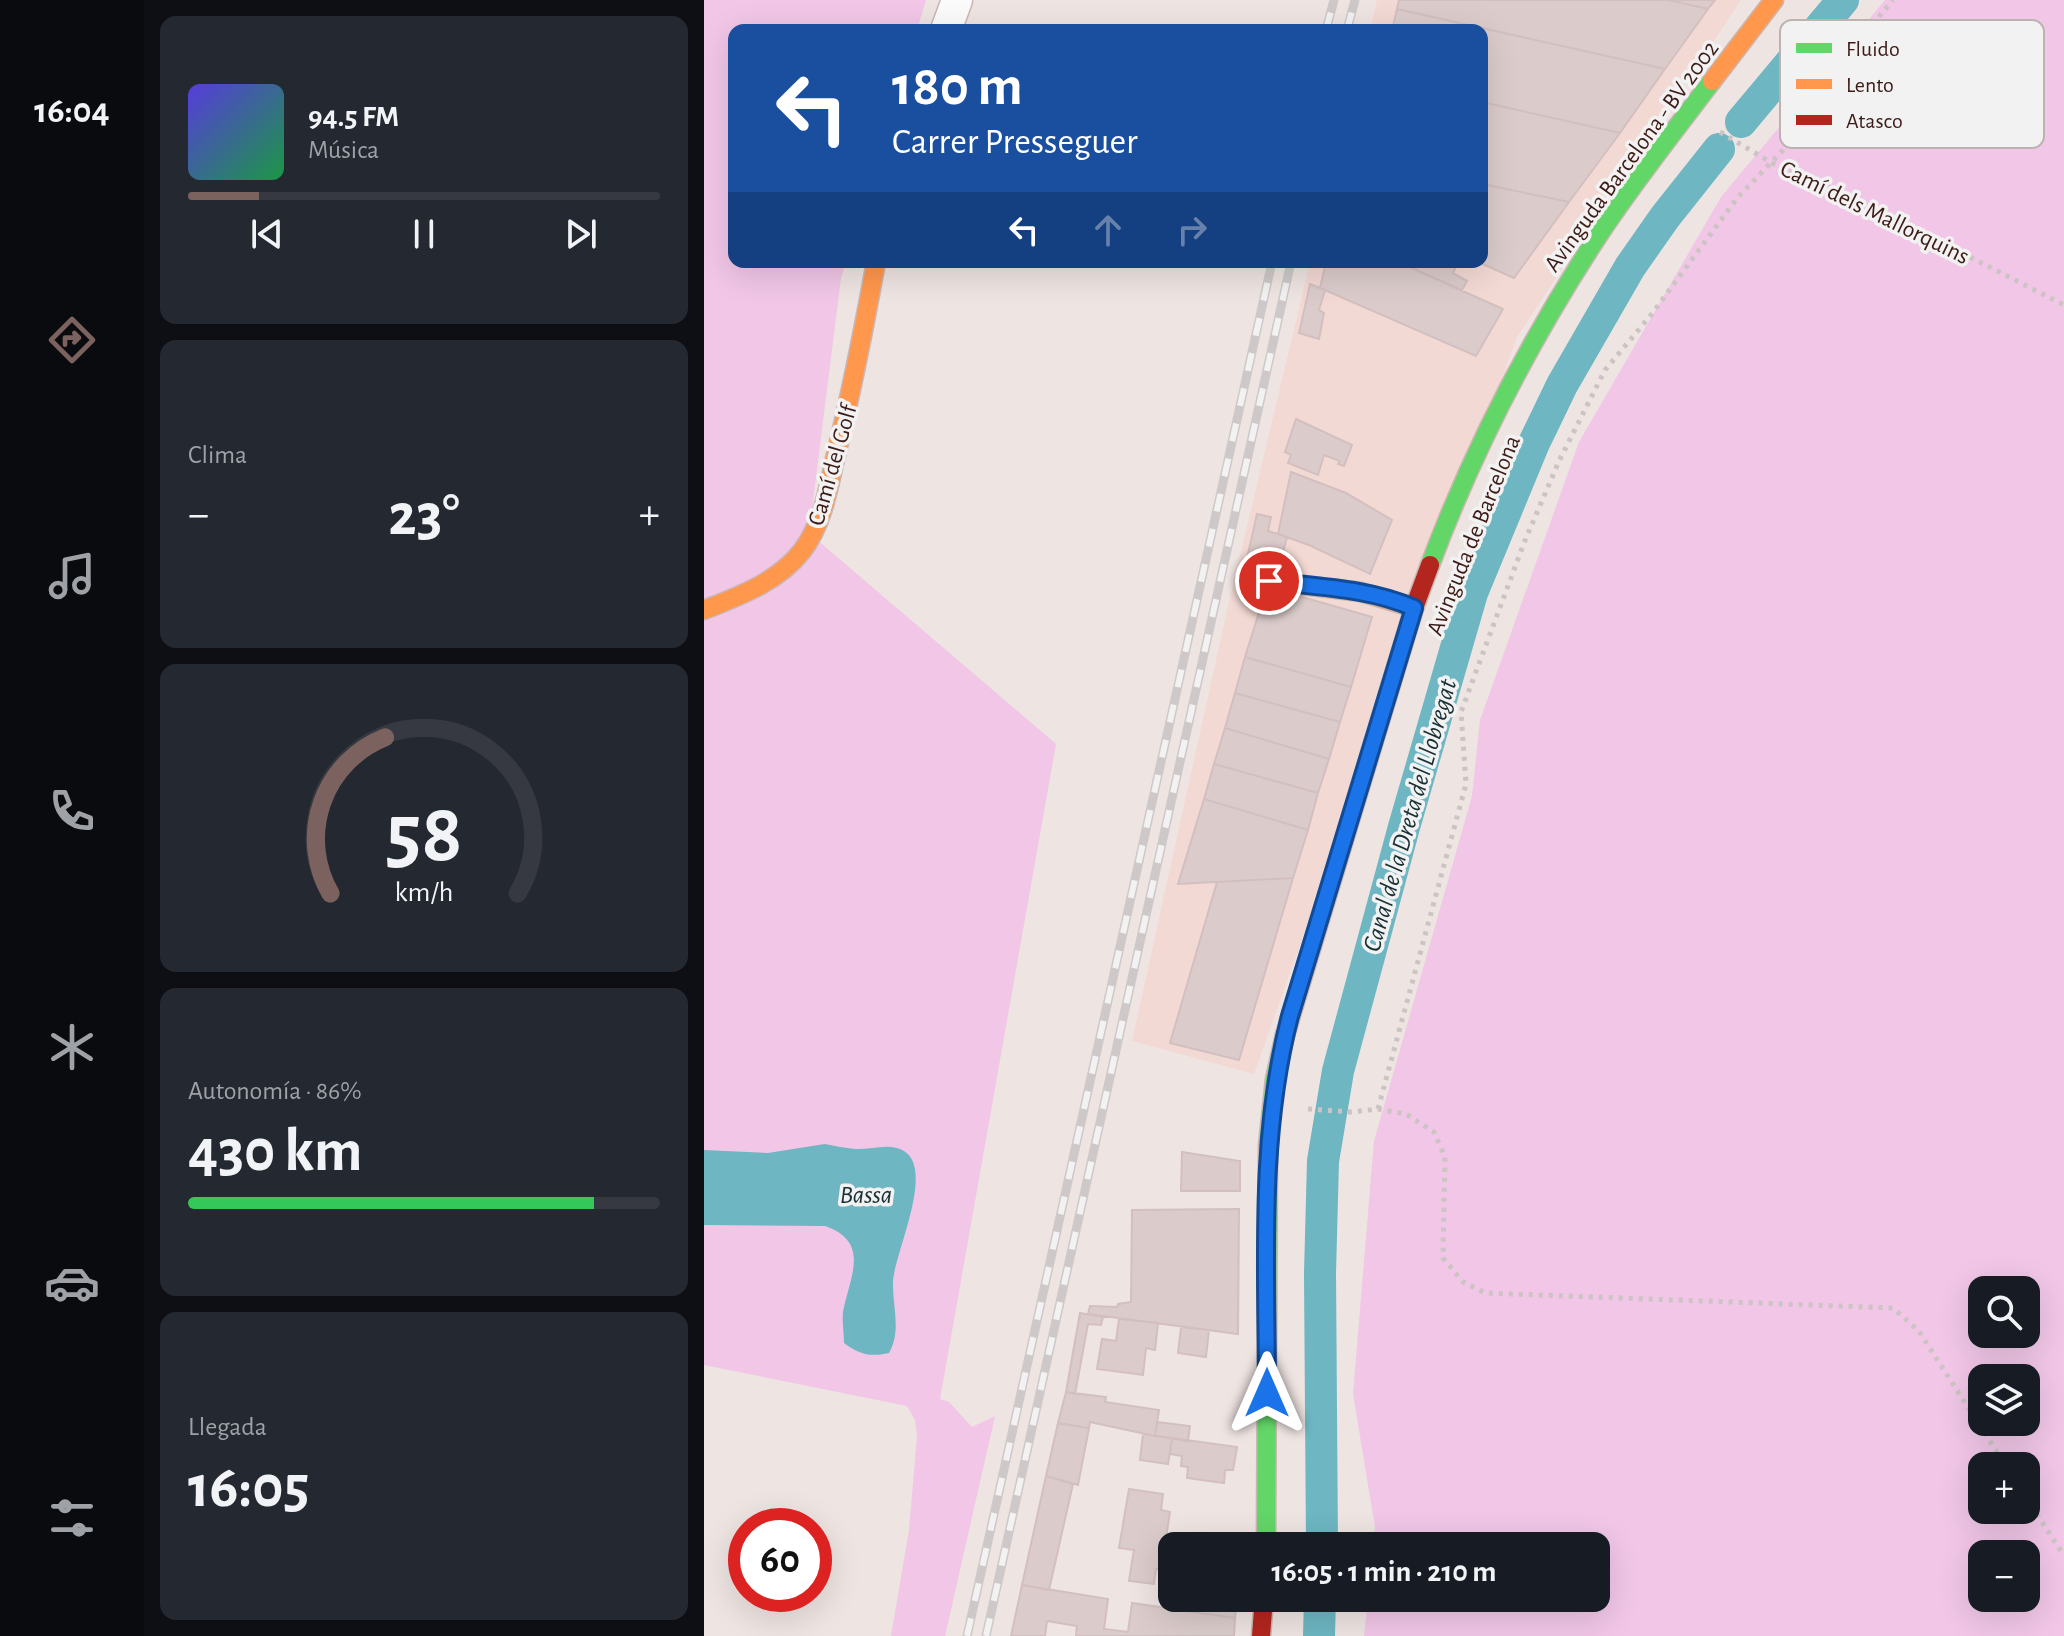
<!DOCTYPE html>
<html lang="es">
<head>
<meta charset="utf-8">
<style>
	:root { --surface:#171b24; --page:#242831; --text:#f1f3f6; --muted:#9ea1a6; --line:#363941; --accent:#7b625e }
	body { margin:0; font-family:"Alegreya Sans",sans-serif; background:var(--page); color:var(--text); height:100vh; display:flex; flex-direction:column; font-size:30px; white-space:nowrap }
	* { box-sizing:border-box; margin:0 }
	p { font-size:26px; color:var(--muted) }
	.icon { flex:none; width:44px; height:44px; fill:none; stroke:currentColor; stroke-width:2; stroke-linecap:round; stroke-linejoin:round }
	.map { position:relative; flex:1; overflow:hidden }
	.details { display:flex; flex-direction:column; gap:16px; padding:16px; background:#0d0f14; width:560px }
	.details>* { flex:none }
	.top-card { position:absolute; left:24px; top:24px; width:760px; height:244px; border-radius:16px; box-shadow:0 8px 32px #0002; background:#1a4fa0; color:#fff; overflow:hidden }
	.buttons { position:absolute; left:1264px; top:1276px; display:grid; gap:16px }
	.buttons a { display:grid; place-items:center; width:72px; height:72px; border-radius:16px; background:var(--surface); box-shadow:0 8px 32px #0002; font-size:40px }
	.speed { position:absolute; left:24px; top:1508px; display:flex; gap:16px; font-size:40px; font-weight:700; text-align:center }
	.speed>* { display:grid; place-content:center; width:104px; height:104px; border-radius:50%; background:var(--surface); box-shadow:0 8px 32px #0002; line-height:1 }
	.speed .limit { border:12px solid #d22; background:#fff; color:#111 }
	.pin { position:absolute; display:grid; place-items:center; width:68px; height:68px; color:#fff; margin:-34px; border:4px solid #fff; border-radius:50%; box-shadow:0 2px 8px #0007 }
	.me { position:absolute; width:88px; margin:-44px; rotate:0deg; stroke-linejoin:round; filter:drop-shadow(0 0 6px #0008) }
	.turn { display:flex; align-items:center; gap:28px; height:168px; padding:0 32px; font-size:36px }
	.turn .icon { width:104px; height:104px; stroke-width:2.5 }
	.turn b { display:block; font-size:56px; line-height:68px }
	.lanes { display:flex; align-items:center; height:76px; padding:0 32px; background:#0003; justify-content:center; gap:40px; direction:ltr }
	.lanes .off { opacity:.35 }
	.big { font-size:60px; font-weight:700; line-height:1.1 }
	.details .card { flex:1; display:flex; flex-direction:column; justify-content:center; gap:12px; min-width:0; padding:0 28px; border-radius:16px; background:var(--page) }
	.details .dial { align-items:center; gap:0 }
	.dial svg { height:208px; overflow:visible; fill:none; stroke:var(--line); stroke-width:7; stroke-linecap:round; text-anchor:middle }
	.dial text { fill:var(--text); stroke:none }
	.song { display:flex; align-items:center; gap:24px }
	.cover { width:96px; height:96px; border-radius:12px; background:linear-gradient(135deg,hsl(250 70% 55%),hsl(140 70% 35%)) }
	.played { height:8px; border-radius:4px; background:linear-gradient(90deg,var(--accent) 15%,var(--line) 15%) }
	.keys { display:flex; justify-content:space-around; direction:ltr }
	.heat { display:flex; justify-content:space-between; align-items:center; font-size:44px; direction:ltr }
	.charge { height:12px; border-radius:6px; background:linear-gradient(90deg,#34c759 86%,var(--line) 0) }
	.trip { position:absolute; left:454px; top:1532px; width:452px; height:80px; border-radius:16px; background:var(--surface); box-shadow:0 8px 32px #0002; font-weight:700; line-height:80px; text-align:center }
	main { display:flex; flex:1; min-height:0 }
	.tabs { display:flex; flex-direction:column; width:144px; justify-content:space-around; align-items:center; background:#090b0e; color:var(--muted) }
	.tabs .icon { width:56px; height:56px }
	.tabs .active { color:var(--accent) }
	.tabs b { font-size:36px; color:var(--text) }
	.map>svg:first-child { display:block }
	.built { fill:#f3d9d4 }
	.green { fill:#f1c6e7; fill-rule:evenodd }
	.water { fill:#6db6c2 }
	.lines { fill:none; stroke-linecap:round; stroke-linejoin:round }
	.canal { stroke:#6db6c2; stroke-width:32 }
	.building { fill:#dbcccb; stroke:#d3bfc0; stroke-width:2 }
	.street-casing { stroke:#cab6b3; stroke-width:33 }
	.fast-casing { stroke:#cab6b3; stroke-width:21 }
	.slow-casing { stroke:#cab6b3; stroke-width:21 }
	.jam-casing { stroke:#cab6b3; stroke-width:21 }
	.path { stroke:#ccc3c3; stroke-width:5; stroke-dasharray:4 6; stroke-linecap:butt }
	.street { stroke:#fcfbfb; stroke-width:30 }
	.fast { stroke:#63d668; stroke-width:18 }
	.slow { stroke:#ff974d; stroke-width:18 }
	.jam { stroke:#b3261e; stroke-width:18 }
	.rail-casing { stroke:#cec9c8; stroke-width:9 }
	.rail { stroke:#f2f2f2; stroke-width:6; stroke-dasharray:18; stroke-linecap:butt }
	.route-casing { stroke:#114b97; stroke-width:20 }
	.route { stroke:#1a73e8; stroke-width:14 }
	.labels { text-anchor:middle; stroke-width:7; stroke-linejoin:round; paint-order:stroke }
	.street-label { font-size:24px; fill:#3d1c17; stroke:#f2f2f2 }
	.water-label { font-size:26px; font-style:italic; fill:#183034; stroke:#f2f2f2 }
	.key { fill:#f2f2f2; stroke:#bcb2b0; stroke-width:2 }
	.key-label { font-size:22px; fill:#3d1c17 }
</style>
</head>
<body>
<main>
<nav class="tabs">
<b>16:04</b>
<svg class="icon active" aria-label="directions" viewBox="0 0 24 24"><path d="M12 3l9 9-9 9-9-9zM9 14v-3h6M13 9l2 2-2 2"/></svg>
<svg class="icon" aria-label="music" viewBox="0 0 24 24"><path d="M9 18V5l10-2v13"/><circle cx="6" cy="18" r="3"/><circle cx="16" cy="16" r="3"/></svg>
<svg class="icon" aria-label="phone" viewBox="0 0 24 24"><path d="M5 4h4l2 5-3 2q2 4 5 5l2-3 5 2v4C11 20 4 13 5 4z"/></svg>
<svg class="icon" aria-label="climate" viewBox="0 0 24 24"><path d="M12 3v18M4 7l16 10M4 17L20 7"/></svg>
<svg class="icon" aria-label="car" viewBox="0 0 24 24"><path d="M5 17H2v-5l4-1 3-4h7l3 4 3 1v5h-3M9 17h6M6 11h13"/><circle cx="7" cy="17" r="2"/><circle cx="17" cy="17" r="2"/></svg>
<svg class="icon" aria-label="filters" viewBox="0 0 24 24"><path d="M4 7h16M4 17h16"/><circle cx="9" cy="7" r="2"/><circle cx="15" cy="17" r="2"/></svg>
</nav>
<section class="details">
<div class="card">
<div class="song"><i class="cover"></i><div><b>94.5 FM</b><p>Música</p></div></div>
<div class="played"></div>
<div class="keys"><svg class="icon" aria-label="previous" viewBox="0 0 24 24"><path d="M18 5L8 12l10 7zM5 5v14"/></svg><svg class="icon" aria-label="pause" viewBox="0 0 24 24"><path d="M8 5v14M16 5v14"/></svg><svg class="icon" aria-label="next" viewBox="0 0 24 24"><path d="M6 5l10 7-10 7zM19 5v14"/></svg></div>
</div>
<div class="card"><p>Clima</p>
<div class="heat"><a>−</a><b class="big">23°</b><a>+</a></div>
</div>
<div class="card dial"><svg viewBox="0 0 100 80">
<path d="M14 69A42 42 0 1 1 86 69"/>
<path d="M14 69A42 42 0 0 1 35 9" stroke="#7b625e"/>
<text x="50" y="56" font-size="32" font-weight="700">58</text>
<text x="50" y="72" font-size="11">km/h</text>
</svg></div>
<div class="card"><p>Autonomía · 86%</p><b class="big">430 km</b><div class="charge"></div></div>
<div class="card"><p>Llegada</p><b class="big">16:05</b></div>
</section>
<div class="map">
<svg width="1360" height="1636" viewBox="0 0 1360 1636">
	<rect width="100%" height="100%" fill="#eee4e2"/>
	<path class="built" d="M673,0H1037L813,337L550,1074L428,1041L524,606L606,262H778V30H666Z"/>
	<path class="green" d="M0,0H222L213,30H30V262H142L137,278L105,533L352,744L236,1399L245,1402L268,1427L291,1416L241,1636H187L205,1530L213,1436L211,1420L203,1406L0,1365Z
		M1181,0H1360V1636H660L664,1598H892V1546H669L671,1527L649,1394L670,1141L768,796L776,720L875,442L1017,197ZM1278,1290H1322V1334H1278ZM1278,1378H1322V1422H1278ZM1278,1466H1322V1510H1278ZM1278,1554H1322V1598H1278Z"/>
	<path class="water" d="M121,1144C131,1146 141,1148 151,1149C167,1150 186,1142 200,1151C231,1170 191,1252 189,1281C188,1307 198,1329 185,1353C165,1357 157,1355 140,1343C140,1333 138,1322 139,1312C146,1276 167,1242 121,1226L0,1225V1150L64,1153Z"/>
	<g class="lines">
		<path class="canal" d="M1037,122L1139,0
			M618,1546L616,1273L619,1161L634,1071L700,827L768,593L830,443L858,385L926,267L961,217L1015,149
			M615,1636L616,1598"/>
	</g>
	<path class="building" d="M695,0H964L1004,9L961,69L693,9Z
		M964,0H1011L1004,9Z
		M693,9L961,69L916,133L778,102V30H688Z
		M778,102L916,133L865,202L778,184Z
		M778,184L865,202L810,278L774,262H778Z
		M622,262H694L799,309L772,356L616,288Z
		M694,262H754L749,273L763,281L758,290Z
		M606,284L621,290L615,310L620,313L615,339L595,333Z
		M592,419L648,445L640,466L634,464L636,461L620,455L614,475L584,463L587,455L581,452Z
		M587,472L642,493L688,520L666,574L605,545L574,534Z
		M553,514L567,517L564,531L583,537L575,568L542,563Z
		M563,587L668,617L647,687L541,657Z
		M541,657L647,687L636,722L531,693Z
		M531,693L636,722L625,759L521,728Z
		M521,728L625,759L614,793L510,764Z
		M510,764L614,793L604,830L500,799Z
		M500,799L604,830L589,878L474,884Z
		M589,878L535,1060L466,1043L513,882Z
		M478,1152L536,1161V1191H477Z
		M535,1209L534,1334L384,1314L386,1306L413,1307L414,1304L427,1302L428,1210Z
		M376,1313L399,1317L397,1325L384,1324L371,1394L362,1392Z
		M415,1319L454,1323L451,1350L442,1348L439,1375L393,1369L398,1339L412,1341Z
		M477,1327L505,1330L502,1357L474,1353Z
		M362,1392L402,1397L401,1402L455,1410L451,1436L386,1422L385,1428L354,1423Z
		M453,1422L486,1426L484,1441L451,1436Z
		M354,1423L385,1428L374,1485L342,1476Z
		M439,1434L468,1438L464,1464L436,1460Z
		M468,1438L533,1447L529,1470H521L520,1483L483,1478L484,1467L477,1466L478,1456L466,1454Z
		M342,1476L369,1484L345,1590L318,1585Z
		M425,1489L459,1494L457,1510L466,1512L457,1569H452L450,1584L425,1581L430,1550L415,1548Z
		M318,1585L404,1599L400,1629L424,1632L428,1603L531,1618L530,1636H372L373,1626L343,1621L341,1636H307Z
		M499,1598H533L531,1618L496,1613Z"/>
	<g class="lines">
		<g class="street-casing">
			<path id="street" d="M242,30L253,0"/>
		</g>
		<g class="fast-casing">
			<path id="fast" d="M726,565C769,450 825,342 892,239C928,184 969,133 1008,81
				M562,1546L564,1146L571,1079L581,1035"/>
		</g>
		<g class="slow-casing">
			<path id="slow" d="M1008,81L1070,0
				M565,581L657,592L710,608
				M0,610C35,596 74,582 98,551C118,525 124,490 131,459C147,394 160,328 172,262"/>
		</g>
		<g class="jam-casing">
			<path id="jam" d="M581,1035L710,608L726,565
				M557,1636L560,1598"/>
		</g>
		<path class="path" d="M1016,132L1068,163L1158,202L1360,305
			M604,1109L647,1112L674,1109L702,1114L730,1132L741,1157L739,1258L759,1282L781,1293L1189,1308L1214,1330L1302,1466
			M674,1109L762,784L757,712L820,543L855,461L901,370L947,315L1034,197L1083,146L1096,109L1189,0
			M1322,1497L1360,1556"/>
		<use href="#street" class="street"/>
		<use href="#fast" class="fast"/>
		<use href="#slow" class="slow"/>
		<use href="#jam" class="jam"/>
		<g class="rail-casing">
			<path id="rail" d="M622,30L630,0
				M643,30L651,0
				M263,1636L568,262
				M282,1636L587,262"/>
		</g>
		<use href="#rail" class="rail"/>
	</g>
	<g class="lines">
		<g class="route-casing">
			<path id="route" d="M563,1393C563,1267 554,1139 586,1016L710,608C665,588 613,587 565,581"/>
		</g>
		<use href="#route" class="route"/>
	</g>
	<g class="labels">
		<g class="street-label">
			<text transform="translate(927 156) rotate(-54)" y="8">Avinguda Barcelona - BV 2002</text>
			<text transform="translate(1171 212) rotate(26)" y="8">Camí dels Mallorquins</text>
			<text transform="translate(128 465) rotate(-74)" y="8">Camí del Golf</text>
			<text transform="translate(769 535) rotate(-68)" y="8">Avinguda de Barcelona</text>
		</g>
		<g class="water-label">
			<text transform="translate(705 815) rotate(-74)" y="9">Canal de la Dreta del Llobregat</text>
			<text x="162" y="1203">Bassa</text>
		</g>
	</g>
	<rect x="1076" y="20" width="264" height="128" rx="12" class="key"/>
	<rect x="1092" y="43" width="36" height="10" fill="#63d668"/>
	<rect x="1092" y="79" width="36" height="10" fill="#ff974d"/>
	<rect x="1092" y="115" width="36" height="10" fill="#b3261e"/>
	<g class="key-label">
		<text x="1142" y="56">Fluido</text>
		<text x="1142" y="92">Lento</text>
		<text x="1142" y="128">Atasco</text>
	</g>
</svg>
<div class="buttons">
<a><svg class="icon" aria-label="search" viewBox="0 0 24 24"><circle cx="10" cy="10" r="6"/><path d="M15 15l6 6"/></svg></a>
<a><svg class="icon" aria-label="layers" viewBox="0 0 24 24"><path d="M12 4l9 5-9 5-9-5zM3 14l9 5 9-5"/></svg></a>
<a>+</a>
<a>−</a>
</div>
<div class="speed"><div class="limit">60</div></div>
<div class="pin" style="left:565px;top:581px;background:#d93025"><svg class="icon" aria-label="arrive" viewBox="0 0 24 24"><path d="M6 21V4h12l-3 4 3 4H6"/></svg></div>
<svg class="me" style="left:563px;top:1393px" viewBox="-20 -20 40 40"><path d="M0-17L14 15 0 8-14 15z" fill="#1a73e8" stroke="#fff" stroke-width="4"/></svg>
<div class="trip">16:05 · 1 min · 210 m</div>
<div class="top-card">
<div class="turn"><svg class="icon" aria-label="left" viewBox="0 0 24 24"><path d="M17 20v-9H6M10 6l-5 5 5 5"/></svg><div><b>180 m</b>Carrer Presseguer</div></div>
<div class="lanes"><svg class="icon" aria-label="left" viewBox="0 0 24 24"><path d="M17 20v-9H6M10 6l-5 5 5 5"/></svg><svg class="icon off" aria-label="ahead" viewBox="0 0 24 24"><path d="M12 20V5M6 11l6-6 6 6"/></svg><svg class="icon off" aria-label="right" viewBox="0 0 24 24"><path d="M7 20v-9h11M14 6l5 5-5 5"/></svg></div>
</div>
</div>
</main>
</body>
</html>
